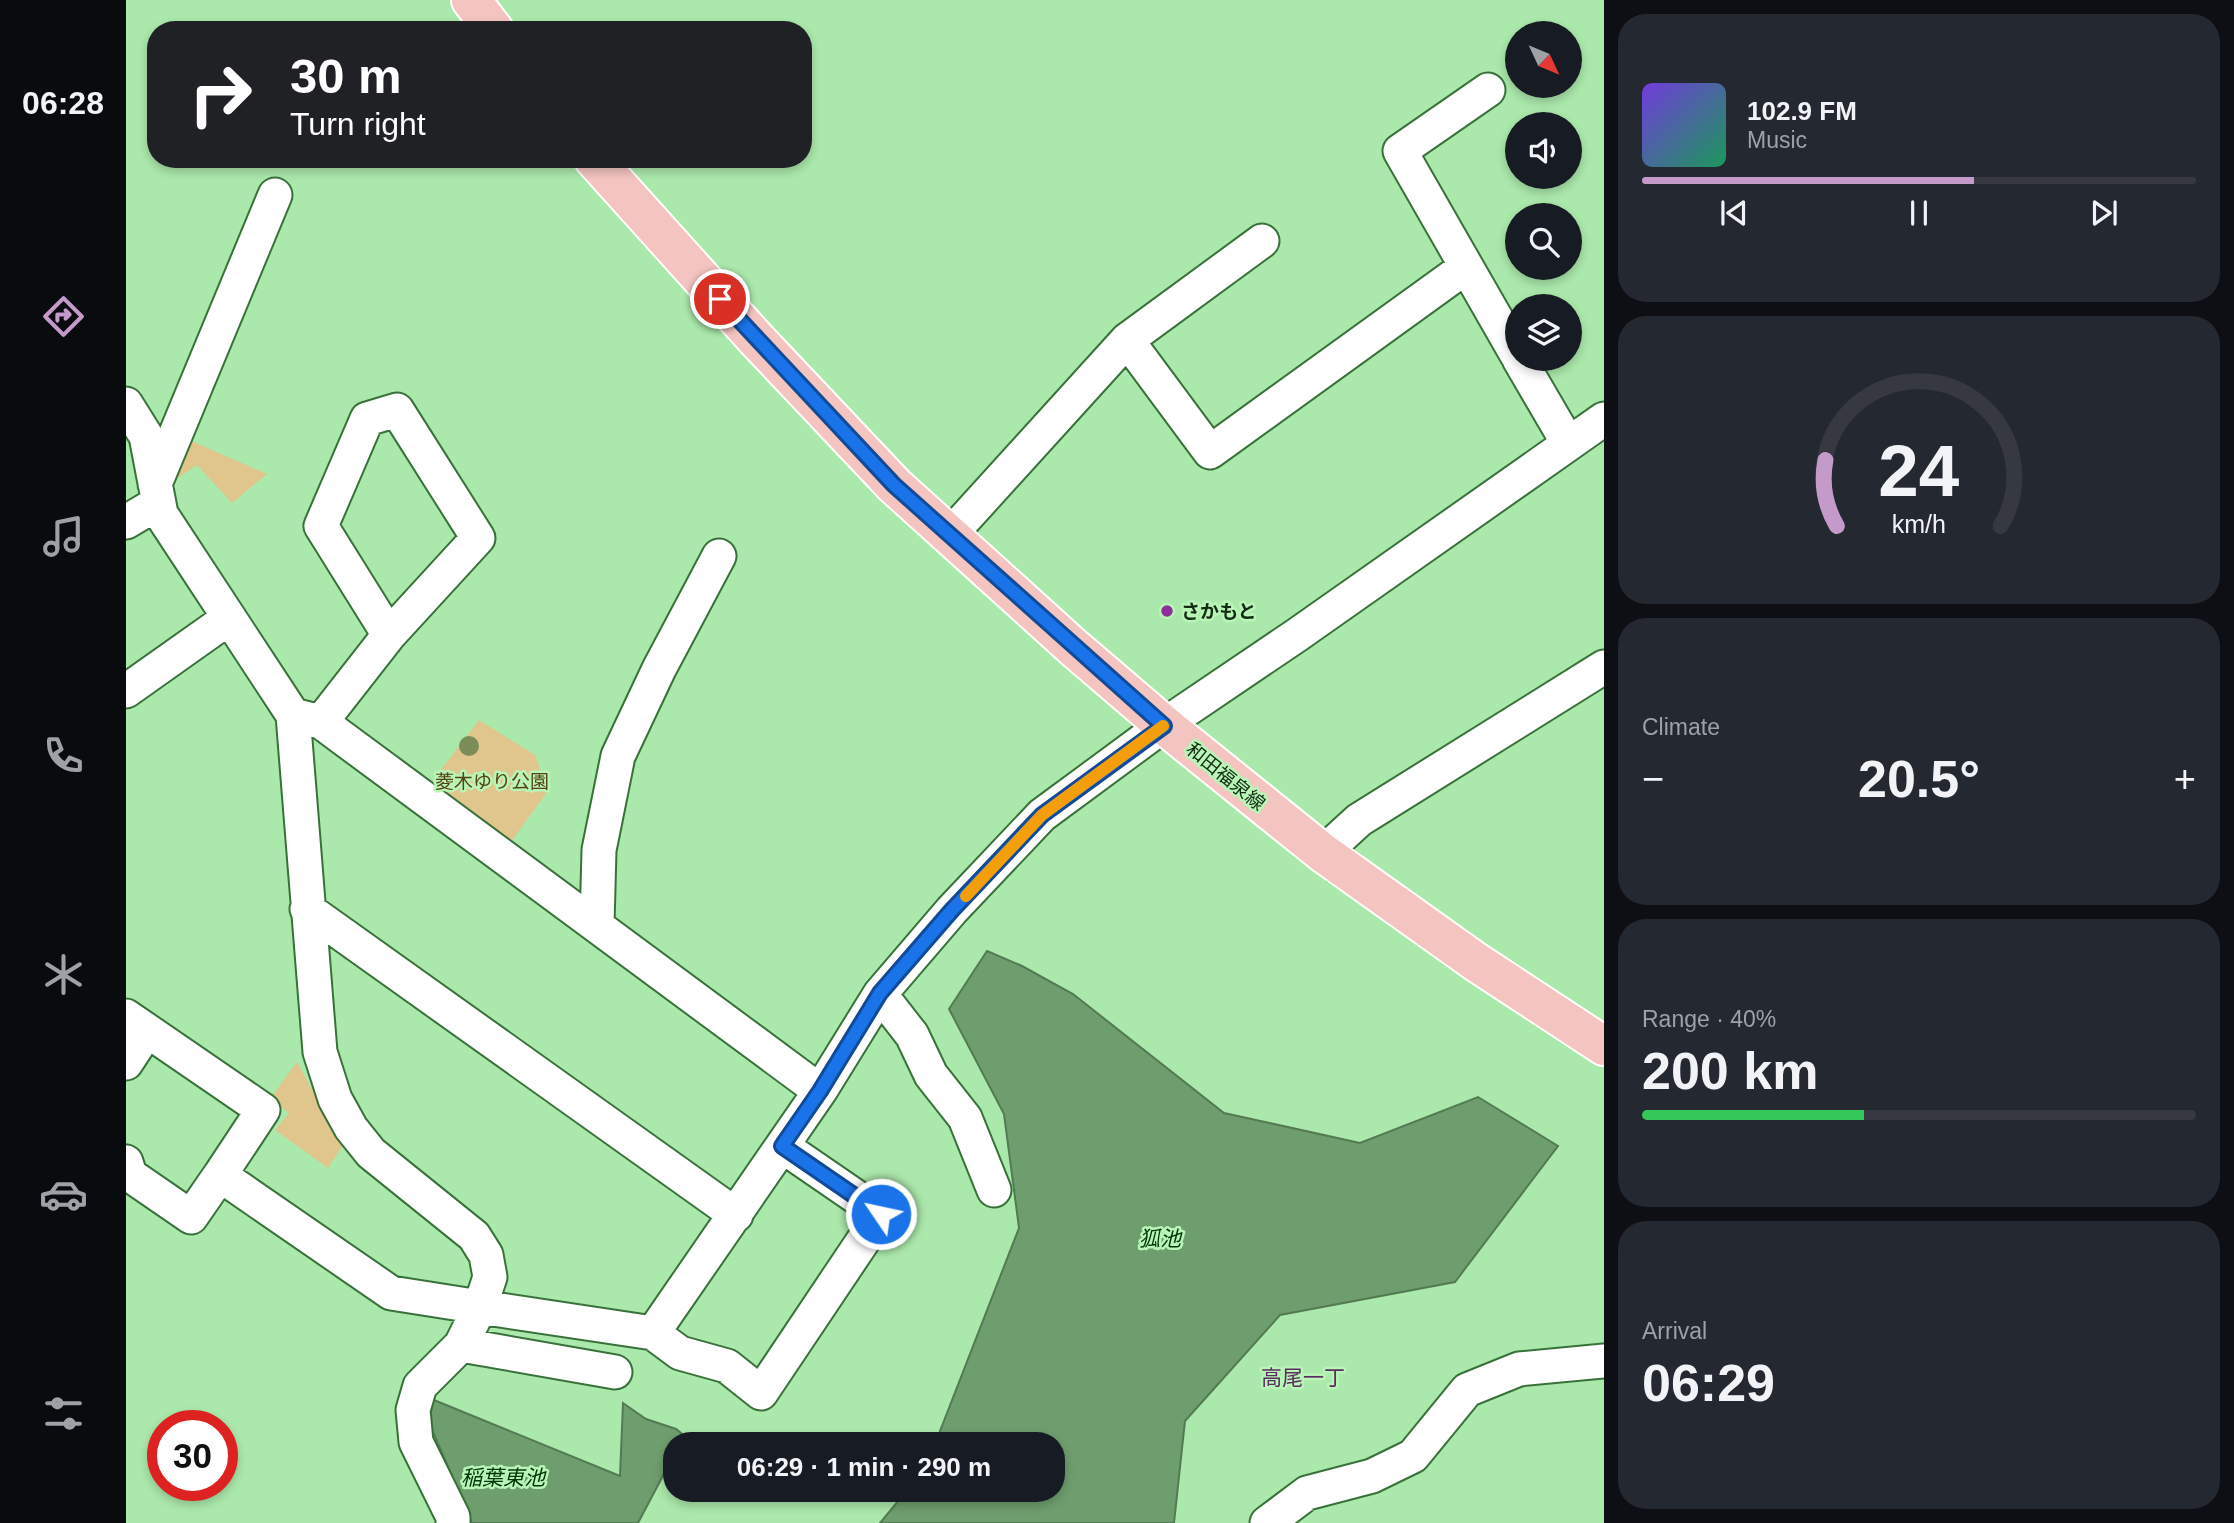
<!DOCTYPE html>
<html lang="en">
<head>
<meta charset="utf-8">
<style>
	:root { --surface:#171b24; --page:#242831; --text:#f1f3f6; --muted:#9ea1a6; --line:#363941; --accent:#c49acb }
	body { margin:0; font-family:Helvetica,"Noto Sans JP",sans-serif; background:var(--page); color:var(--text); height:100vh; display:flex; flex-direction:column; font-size:26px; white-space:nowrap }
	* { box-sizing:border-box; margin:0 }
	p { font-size:23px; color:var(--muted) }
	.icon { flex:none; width:38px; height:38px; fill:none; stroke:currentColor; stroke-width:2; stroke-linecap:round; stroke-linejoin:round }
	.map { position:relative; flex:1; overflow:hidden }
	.side { display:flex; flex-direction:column; gap:14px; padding:14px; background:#0d0f14; width:630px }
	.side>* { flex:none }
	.guide { position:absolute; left:21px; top:21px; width:665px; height:147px; border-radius:28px; box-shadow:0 4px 10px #0003; background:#202124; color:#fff; overflow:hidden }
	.needle { width:46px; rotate:134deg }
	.fabs { position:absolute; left:1379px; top:21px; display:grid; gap:14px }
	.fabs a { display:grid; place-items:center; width:77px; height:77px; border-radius:50%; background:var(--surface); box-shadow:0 4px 10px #0003; font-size:35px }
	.speed { position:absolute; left:21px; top:1410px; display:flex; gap:14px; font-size:35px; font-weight:700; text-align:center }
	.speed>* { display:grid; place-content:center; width:91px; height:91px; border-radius:50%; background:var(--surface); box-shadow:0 4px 10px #0003; line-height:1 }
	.speed .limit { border:10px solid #d22; background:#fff; color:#111 }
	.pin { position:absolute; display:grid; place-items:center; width:60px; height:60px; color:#fff; margin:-30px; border:4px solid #fff; border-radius:50%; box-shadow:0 2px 7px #0007 }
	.me { position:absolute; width:77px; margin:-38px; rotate:304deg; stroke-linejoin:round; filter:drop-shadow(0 0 5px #0008) }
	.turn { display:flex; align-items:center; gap:24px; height:147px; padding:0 28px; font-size:32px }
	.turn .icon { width:91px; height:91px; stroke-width:2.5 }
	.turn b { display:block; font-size:49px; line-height:60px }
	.big { font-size:52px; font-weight:700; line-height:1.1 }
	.side .widget { flex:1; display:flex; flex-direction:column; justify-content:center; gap:10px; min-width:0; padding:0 24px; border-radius:28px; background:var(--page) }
	.side .dial { align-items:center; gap:0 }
	.dial svg { height:182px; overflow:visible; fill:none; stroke:var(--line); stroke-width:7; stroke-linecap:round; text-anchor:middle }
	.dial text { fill:var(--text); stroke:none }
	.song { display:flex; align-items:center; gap:21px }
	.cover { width:84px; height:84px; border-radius:10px; background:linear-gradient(135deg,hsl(260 70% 55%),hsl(150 70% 35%)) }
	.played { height:7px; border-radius:4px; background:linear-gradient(90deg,var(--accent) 60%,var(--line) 60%) }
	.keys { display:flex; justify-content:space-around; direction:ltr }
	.heat { display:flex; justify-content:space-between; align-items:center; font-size:38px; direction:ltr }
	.charge { height:10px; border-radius:5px; background:linear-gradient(90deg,#34c759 40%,var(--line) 0) }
	.trip { position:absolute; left:537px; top:1432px; width:402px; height:70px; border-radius:28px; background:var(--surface); box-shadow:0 4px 10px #0003; font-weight:700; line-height:70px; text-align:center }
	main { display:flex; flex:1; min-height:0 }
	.dock { display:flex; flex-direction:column; width:126px; justify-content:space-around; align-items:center; background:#090b0e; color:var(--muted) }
	.dock .icon { width:49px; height:49px }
	.dock .active { color:var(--accent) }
	.dock b { font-size:32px; color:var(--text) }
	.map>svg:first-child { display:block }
	.green { fill:#e0c58d }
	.water { fill:#6e9d6e; stroke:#537b53; stroke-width:2 }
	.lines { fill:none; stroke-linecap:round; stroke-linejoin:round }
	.minor-casing { stroke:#39713b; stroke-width:37 }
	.major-casing { stroke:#fff; stroke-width:42 }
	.minor { stroke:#fff; stroke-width:33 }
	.major { stroke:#f4c4c0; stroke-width:38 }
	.tree { fill:#7c8d57 }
	.route-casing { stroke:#114b97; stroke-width:18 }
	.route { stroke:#1a73e8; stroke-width:12 }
	.slow { stroke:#f59e0b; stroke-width:12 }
	.poi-dot { fill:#8e2e97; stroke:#b8f5b7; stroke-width:2.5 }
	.labels { text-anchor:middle; stroke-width:5; stroke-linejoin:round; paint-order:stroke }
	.poi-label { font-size:19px; font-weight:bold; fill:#142c14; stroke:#b8f5b7; text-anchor:start }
	.street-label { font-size:19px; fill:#142c14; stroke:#b8f5b7 }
	.park-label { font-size:19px; fill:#564212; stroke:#b8f5b7 }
	.water-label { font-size:21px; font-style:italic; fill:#003506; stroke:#b8f5b7 }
	.neighbourhood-label { font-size:21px; fill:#5b2c5f; stroke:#b8f5b7 }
</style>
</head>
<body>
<main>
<nav class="dock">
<b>06:28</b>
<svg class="icon active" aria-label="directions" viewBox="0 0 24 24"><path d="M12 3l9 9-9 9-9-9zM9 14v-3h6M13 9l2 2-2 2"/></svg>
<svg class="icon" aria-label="music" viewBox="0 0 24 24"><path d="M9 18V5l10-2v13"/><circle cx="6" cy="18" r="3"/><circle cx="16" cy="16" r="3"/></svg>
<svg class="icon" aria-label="phone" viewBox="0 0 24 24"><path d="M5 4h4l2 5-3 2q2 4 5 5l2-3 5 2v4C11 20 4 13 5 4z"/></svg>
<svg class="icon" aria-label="climate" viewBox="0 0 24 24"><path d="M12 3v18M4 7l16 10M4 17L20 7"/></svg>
<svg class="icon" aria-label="car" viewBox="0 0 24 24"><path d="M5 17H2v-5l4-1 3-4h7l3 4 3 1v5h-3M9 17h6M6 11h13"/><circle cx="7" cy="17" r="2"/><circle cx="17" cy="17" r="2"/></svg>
<svg class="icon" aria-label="filters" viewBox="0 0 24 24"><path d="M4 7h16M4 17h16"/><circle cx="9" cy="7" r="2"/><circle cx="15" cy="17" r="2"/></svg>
</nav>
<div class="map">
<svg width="1478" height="1523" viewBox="0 0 1478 1523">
	<rect width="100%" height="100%" fill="#abe8ab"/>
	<path class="green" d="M65,441L141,474L106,503L71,465L50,479Z
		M353,720L409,755L422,791L381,847L301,788Z
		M171,1062L216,1146L202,1168L149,1130L163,1113L144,1099Z"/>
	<path class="water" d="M861,951L896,966L947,994L1098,1113L1234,1143L1352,1097L1432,1146L1329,1282L1154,1315L1059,1421L1048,1523H754L782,1489H928V1444H809L893,1228L878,1114L823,1009Z
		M303,1398L494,1476L497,1403L520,1419L550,1429L560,1437L556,1444H550L549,1453L512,1523H346L301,1418Z"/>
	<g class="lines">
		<g class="minor-casing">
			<path id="minor" d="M1362,90L1274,151L1391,355
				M1001,340L1084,452L1340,267
				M1393,359L1442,443
				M0,404L20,436L35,514L167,715L194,1052L209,1099L225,1128L245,1153L348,1236L360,1255L364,1277L354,1307L265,1293L94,1175L137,1110L0,1016
				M29,484L149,195
				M0,522L32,503
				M823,536L1001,340L1136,241
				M0,691L103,618
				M167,715L195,722L263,635L352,538L271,410L241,419L195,526L263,635
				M195,722L694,1091
				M1197,853L1233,820L1478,667
				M181,909L610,1215
				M471,925L473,850L492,756L533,669L593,556
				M754,994L786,1035L805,1075L839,1118L868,1190
				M0,1063L21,1031
				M0,1162L4,1175L65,1217L94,1175
				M527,1333L694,1091L754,994L826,910L916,815L1038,725L1171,635L1478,419
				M335,1345L489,1372
				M327,1523V1517L290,1442L287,1410L294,1386L335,1345L354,1307L527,1333L554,1353L601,1366L635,1393L755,1214L656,1146
				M1141,1523L1181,1493L1246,1476L1287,1456L1341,1390L1393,1369L1478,1361"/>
		</g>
		<g class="major-casing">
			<path id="major" d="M345,0L368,30
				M468,159L630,339L768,485L947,647L1038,725L1197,853L1350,962L1478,1046"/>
		</g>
		<use href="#minor" class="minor"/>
		<use href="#major" class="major"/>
	</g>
	<circle class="tree" cx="343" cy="746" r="10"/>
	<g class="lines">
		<g class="route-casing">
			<path id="route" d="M594,299L768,485L1038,726L916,815L826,910L754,993L694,1091L656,1146L755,1214"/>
		</g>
		<use href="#route" class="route"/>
		<path class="slow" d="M840,896L916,815L1037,726"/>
	</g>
	<circle class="poi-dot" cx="1041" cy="611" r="7"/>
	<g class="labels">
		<g class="poi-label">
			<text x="1055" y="618">さかもと</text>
		</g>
		<g class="street-label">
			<text transform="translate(1100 776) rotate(39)" y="7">和田福泉線</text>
		</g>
		<g class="park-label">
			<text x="366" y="788">菱木ゆり公園</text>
		</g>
		<g class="water-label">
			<text x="1034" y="1246">狐池</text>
			<text x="377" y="1485">稲葉東池</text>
		</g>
		<g class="neighbourhood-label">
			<text x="1177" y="1385">高尾一丁</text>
		</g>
	</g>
</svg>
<div class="fabs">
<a><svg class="needle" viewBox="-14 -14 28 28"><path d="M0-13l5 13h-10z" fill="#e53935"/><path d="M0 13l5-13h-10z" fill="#9ea1a6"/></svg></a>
<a><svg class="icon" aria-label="sound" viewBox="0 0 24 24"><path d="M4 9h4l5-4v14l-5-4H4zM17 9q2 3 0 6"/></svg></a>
<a><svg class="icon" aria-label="search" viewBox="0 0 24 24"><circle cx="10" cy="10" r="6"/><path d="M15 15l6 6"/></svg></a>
<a><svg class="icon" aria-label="layers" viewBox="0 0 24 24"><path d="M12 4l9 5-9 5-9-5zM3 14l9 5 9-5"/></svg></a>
</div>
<div class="speed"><div class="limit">30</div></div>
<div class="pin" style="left:594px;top:299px;background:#d93025"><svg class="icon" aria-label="arrive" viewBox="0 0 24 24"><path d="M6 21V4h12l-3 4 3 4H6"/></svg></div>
<svg class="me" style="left:755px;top:1214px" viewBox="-20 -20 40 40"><circle r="17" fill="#1a73e8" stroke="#fff" stroke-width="3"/><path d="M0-11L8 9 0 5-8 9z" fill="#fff"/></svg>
<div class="trip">06:29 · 1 min · 290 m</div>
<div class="guide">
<div class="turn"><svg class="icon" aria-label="right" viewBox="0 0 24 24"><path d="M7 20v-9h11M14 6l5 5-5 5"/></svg><div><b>30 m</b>Turn right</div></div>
</div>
</div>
<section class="side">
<div class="widget">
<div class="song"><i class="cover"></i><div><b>102.9 FM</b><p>Music</p></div></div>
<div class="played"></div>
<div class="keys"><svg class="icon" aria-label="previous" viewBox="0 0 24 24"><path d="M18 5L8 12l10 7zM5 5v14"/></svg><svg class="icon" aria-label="pause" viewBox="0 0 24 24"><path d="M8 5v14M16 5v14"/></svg><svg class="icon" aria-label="next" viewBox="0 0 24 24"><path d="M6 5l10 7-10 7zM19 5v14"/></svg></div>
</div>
<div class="widget dial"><svg viewBox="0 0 100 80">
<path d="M14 69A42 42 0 1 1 86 69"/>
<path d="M14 69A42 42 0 0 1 9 40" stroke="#c49acb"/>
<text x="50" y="56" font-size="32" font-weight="700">24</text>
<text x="50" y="72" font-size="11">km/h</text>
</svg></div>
<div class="widget"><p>Climate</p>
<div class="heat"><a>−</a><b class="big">20.5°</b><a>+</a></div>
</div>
<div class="widget"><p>Range · 40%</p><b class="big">200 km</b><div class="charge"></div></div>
<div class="widget"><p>Arrival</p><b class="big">06:29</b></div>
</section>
</main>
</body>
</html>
